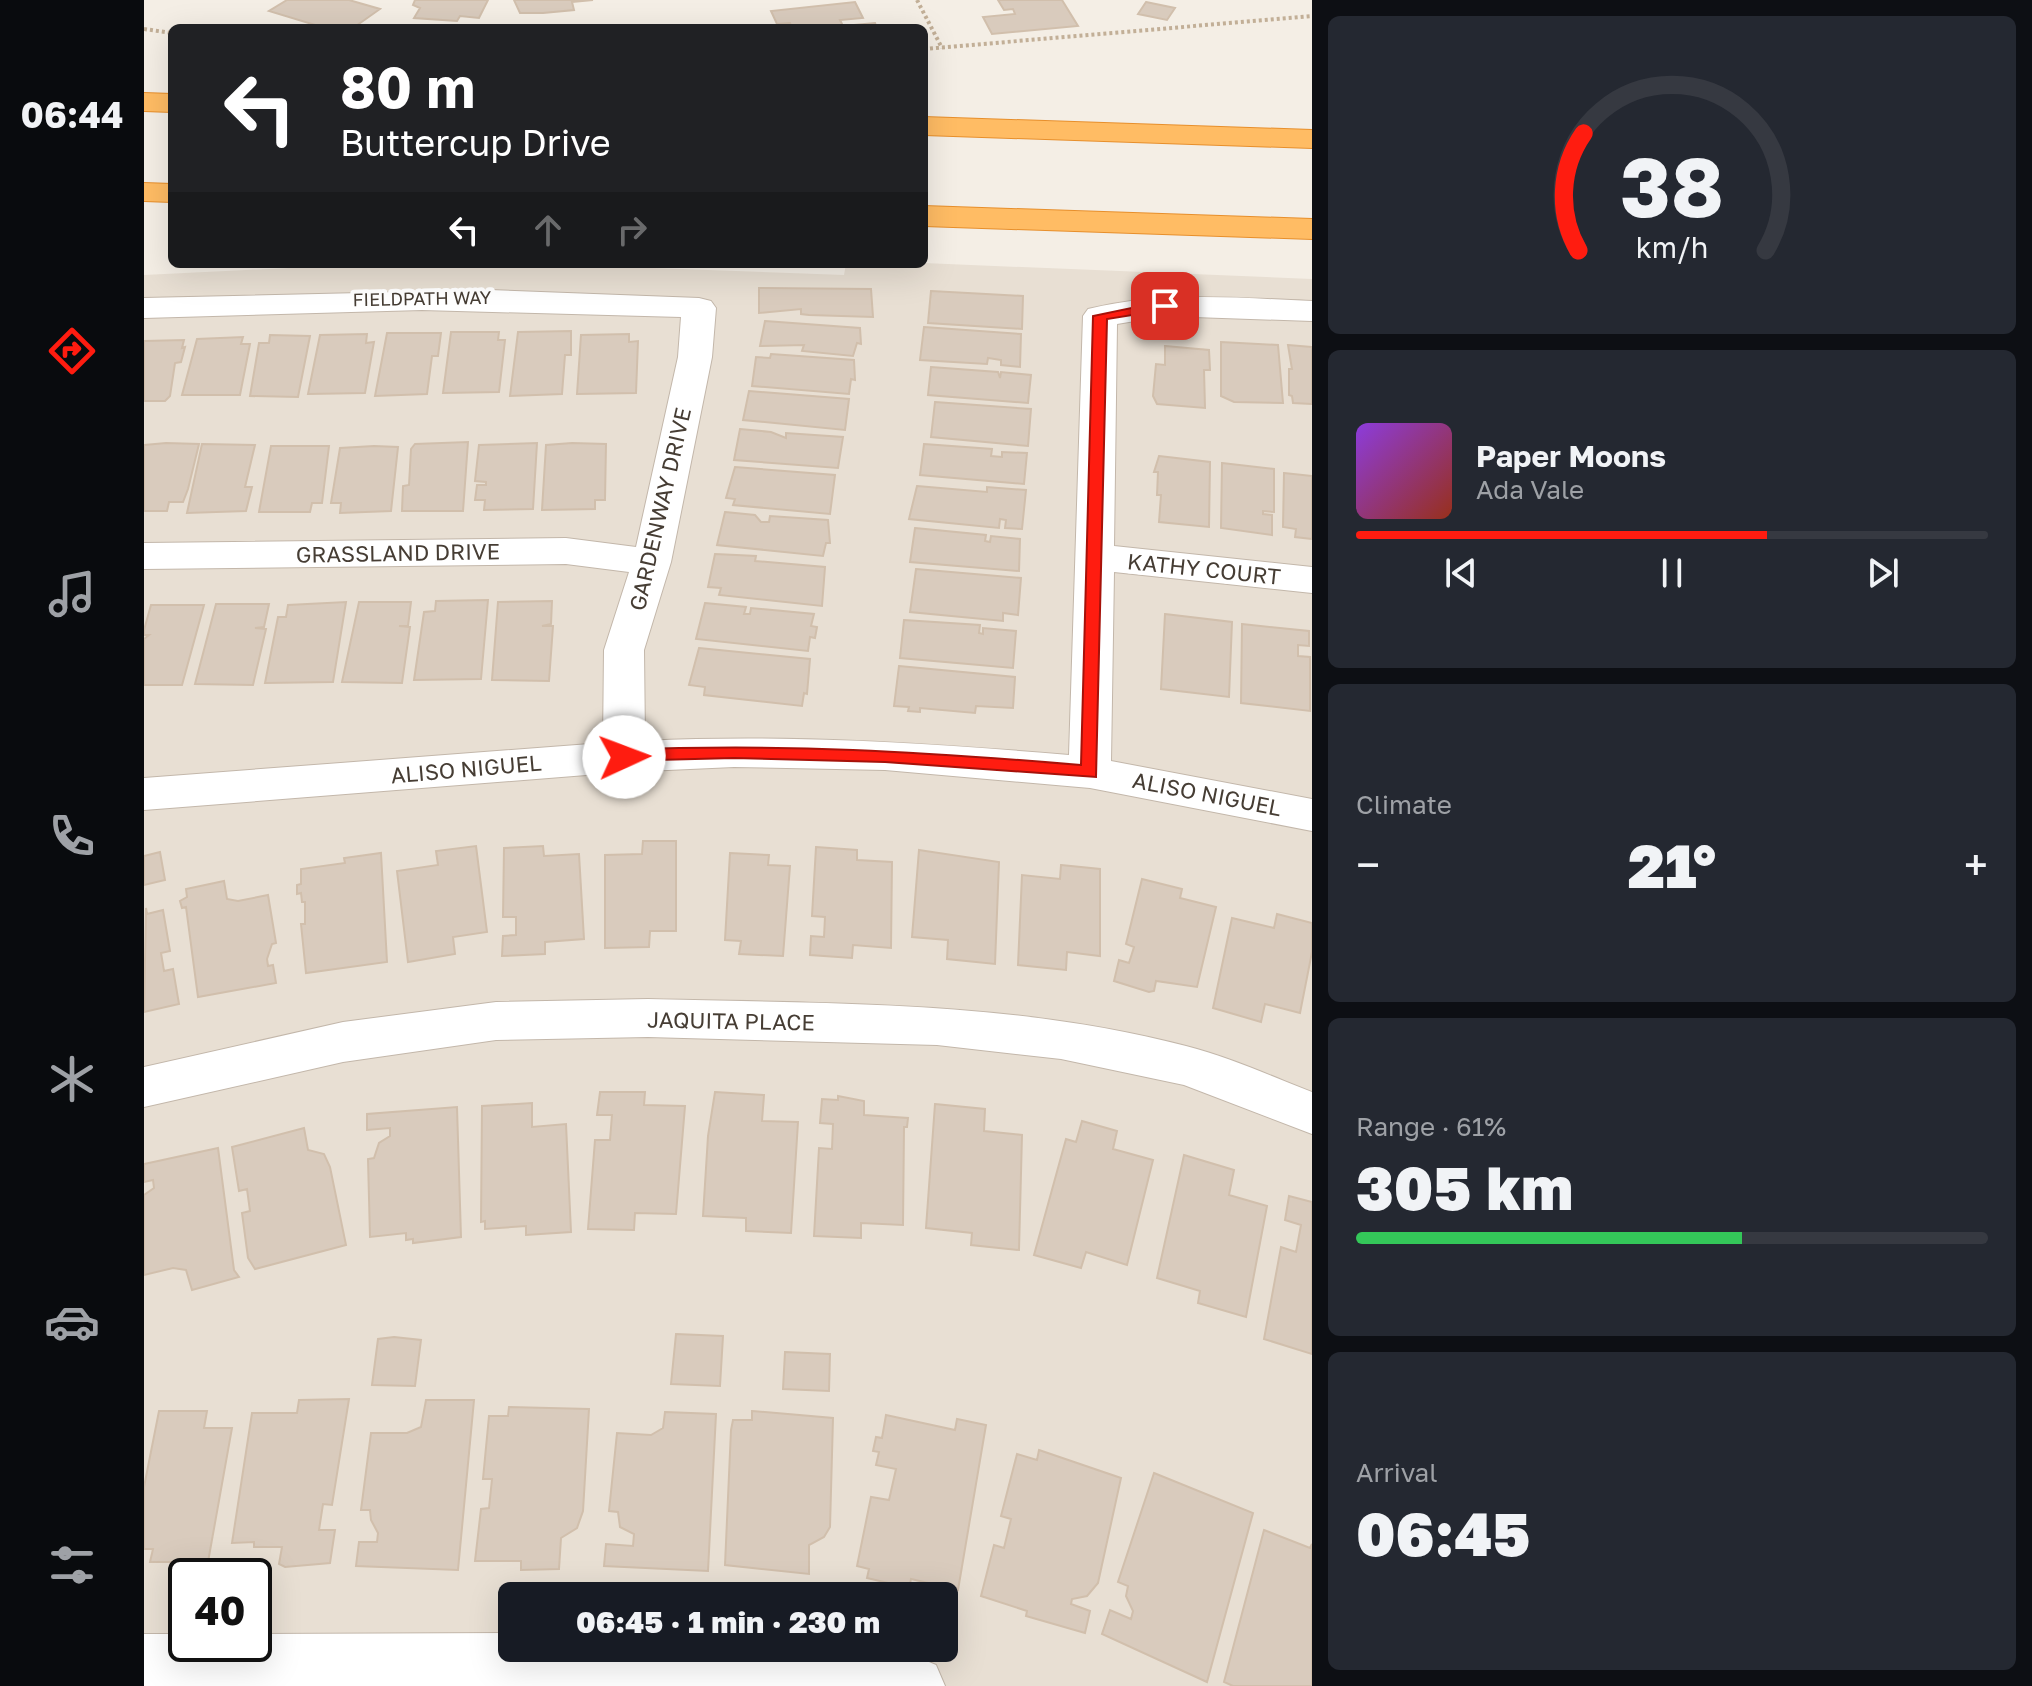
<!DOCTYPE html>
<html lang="en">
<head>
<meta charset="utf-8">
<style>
	:root { --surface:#171b24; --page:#242831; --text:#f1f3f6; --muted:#9ea1a6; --line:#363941; --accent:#ff1c10 }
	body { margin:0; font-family:"Golos Text",sans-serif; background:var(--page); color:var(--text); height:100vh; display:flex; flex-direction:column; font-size:30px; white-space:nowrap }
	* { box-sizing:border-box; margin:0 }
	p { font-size:26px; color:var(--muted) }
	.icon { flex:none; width:44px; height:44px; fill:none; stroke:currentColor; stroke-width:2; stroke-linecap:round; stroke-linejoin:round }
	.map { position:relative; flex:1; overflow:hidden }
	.sheet { display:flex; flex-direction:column; gap:16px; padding:16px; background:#0d0f14; width:720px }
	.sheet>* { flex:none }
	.hud { position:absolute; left:24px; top:24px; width:760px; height:244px; border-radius:12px; box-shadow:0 8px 32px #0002; background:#202124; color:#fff; overflow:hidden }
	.speed { position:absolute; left:24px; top:1558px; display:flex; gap:16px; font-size:40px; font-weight:700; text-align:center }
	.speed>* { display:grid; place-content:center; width:104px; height:104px; border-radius:50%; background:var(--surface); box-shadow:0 8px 32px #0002; line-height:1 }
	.speed .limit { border:4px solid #111; border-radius:12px; background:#fff; color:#111 }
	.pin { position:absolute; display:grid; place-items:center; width:68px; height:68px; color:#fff; margin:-34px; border-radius:16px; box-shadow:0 4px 12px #0006 }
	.me { position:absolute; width:88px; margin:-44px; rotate:88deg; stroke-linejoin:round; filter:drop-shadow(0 0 6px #0008) }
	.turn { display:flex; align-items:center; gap:28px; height:168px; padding:0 40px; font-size:36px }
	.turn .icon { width:104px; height:104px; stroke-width:2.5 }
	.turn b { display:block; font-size:56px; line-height:68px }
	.lanes { display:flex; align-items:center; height:76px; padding:0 40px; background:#0003; justify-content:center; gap:40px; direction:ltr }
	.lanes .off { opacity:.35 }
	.big { font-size:60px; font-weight:800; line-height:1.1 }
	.sheet .tile { flex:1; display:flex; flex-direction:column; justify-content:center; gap:12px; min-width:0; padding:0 28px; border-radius:12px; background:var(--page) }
	.sheet .dial { align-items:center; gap:0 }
	.dial svg { height:208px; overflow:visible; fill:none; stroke:var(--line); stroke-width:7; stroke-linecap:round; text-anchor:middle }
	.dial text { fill:var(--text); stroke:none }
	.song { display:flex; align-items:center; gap:24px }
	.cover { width:96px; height:96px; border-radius:12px; background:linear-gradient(135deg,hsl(270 70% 55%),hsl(10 70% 35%)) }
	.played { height:8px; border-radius:4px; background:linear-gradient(90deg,var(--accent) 65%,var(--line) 65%) }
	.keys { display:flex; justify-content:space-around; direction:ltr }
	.heat { display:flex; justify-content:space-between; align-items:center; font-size:44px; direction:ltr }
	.charge { height:12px; border-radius:6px; background:linear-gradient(90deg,#34c759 61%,var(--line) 0) }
	.trip { position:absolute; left:354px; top:1582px; width:460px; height:80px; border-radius:12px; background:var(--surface); box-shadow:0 8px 32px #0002; font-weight:800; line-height:80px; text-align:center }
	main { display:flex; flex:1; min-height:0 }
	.tabs { display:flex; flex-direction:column; width:144px; justify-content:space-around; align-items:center; background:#090b0e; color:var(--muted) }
	.tabs .icon { width:56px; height:56px }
	.tabs .selected { color:var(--accent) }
	.tabs b { font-size:36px; color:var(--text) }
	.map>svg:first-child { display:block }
	.residential { fill:#e8dfd3; fill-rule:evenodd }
	.building { fill:#d9cbbd; stroke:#d1bfac; stroke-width:2 }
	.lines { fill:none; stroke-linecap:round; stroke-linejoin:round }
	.minor-casing { stroke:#c3b7aa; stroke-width:2 }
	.highway-casing { stroke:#e78f2c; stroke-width:2 }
	.path { stroke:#c2af97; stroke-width:4; stroke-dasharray:3 3; stroke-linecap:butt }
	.minor { fill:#fff; fill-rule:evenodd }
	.highway { fill:#ffbc64; fill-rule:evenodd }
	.route { fill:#ff1c10; stroke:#a6120a; stroke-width:2 }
	.labels { text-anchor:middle; stroke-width:8; stroke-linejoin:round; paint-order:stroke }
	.far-street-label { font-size:18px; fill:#463d34; stroke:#fff }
	.street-label { font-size:22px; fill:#463d34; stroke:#fff }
</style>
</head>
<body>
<main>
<nav class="tabs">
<b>06:44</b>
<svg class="icon selected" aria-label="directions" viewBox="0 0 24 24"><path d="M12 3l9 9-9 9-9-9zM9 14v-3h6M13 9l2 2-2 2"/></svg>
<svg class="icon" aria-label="music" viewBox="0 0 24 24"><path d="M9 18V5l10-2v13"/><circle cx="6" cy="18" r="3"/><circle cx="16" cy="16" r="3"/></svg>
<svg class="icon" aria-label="phone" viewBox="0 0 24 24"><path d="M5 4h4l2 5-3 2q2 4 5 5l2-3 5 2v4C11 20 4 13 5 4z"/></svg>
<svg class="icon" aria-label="climate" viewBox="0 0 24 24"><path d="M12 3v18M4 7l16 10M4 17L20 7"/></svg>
<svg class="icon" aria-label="car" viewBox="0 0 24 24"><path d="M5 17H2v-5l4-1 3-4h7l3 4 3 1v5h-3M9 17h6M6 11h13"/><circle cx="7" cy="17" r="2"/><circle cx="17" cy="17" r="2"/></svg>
<svg class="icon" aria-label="filters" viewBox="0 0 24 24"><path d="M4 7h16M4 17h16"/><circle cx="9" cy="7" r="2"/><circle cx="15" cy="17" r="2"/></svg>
</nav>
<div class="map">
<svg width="1168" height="1686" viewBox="0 0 1168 1686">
	<rect width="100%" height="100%" fill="#f4eee5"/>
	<path class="residential" d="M780,263L1168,279V1686H0V275L229,264H396L700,275L702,264ZM42,1576H110V1644H42ZM368,1596H800V1648H368Z"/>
	<path class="building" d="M143,0H205L236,9L209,28H181L125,11Z
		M271,0H344L335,18L316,16L313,21L270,18L276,8L269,5Z
		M370,0H449L428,2L430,10L399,13H376Z
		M854,0H918L934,26L848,34L839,17L871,14L869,9L860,10Z
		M711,2L719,18L696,20L699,26L731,23L733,28H648L646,23L633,24L627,11Z
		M1002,2L1031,8L1023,20L994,14Z
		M615,288L727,289L729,317L665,315L657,314V309L615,313Z
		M787,291L879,296L878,329L784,323Z
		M621,321L716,328L717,344L713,343L709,356L658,351L660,345L616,346Z
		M780,327L877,334L876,367L857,365V360L844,358L843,364L776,360Z
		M427,331V355H421L418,394L366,396L374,332Z
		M307,332H355L354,340H361L355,392L299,393Z
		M243,333H297L294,356H288L283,394L231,396Z
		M223,334L222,343L230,342L221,393L164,394L176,335Z
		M485,334V342L494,341L492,393L433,394L437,335Z
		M126,335L166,336L154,397L106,396L115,343H125Z
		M99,337L97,344H106L96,395H38L53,339Z
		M40,340L38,348L41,347L37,362L31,363L26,396L21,401H0V341Z
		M1077,342L1134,345L1139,403L1090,402L1077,396Z
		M1144,345L1168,347V404L1149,403L1148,396L1145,395V369H1148Z
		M1021,346L1065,350L1066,370H1060L1061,408L1013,404L1009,396L1012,364L1021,365Z
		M627,354L710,360L711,380L707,379L705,394L608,386L612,357L626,358Z
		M787,367L854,372L856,378L857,372L887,375L884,403L784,395Z
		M605,391L705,399L701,430L599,420Z
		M791,402L887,409L884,446L787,437Z
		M596,429L627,432L642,438V433L699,437L694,468L590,460Z
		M324,442L319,511H258L259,486L265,485L267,449L271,444Z
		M22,443L55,444L44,489L39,502H25L23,511H0V445Z
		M393,443L389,509L340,510L341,500H331L333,485H342V482L331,481L335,445Z
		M428,443L462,444L461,500H451V509L398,510L402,445Z
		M58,444L111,445L101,487H108L102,511L43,513Z
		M780,444L848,449L847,456L858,457V452L883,453L880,484L776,475Z
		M127,446H185L178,503H168L166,512H115Z
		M230,446L254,447L247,511L196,513L197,503H187L196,448Z
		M1015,456L1066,462L1065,527L1015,522L1017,495H1013L1014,472H1010Z
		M1078,463L1130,469V512L1119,511V514L1128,515V535L1077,528Z
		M591,467L691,475L686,514L589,505L591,499L582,498Z
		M1140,473L1168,476V539L1151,537L1152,529L1139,527Z
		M773,486L843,492V487L882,490L878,529L861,528L862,520L856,519L855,528L765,519Z
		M581,512L611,515L617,522H625L626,516L684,520L686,543H682L679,556L573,545Z
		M771,528L842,535L841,541L846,542L847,536L876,539L875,571L766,562Z
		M571,554L612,556L611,561L681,567L678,606L575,595L577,588L564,587Z
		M772,569L877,578L874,615L859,613V621L766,612Z
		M344,600L337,679L270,680L280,612L291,611L292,601Z
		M408,601L407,624L398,626H409L405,681L348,680L354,602Z
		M202,602L189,682L121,683L134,617H142L144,605Z
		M215,602H267L264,626H255L266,627L258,683L198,682Z
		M561,603L602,607L600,614H606L607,608L670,614L667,626L673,627L671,638L666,637L664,651L552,639Z
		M72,604H125L120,627L111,628L122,629L109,685L51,684Z
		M7,605H60L38,685H0V639L5,635H0V630Z
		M1021,614L1088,622L1085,697L1017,689Z
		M760,620L836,625L835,633L839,634V628L872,631L869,668L756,658Z
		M1098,624L1165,631V646L1154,645V656L1166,657V711L1097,703Z
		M555,648L666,659L663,694L660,693L658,706L560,695L561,687L545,685Z
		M755,666L871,677L869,708L832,706L831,713L776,708V712L764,711L765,707L750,706Z
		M499,841H532V931H506L505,947L461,948V855L498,854Z
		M332,846L343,932L309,937L311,954L264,962L253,871L294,865L292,851Z
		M399,846L400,856L435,854L440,939L401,942V954L358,956L359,936L372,935V917H359L360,848Z
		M672,847L713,850V860L748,862L747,948L709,945L708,958L666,955L667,936L680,937L681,917L668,916Z
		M775,850L855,862L851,964L803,959L804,940L768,937Z
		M16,852L21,880L0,885V856Z
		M237,853L243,962L162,973L157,924H161V902H158L157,893L153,894V885L157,884V869L201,863L200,858Z
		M586,853L625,855L624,865L646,866L639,956L595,954L597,941L581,940Z
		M917,865L956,869V956L923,952L922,970L874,965L878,875L916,879Z
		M998,879L1038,889L1036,898L1072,907L1053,987L1012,981L1010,991L1005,992L970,981L975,960L985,963L990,947L982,944Z
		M80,881L83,899L94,901L124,895L132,943L128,944L123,959L124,966L129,965L132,983L54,997L42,907L38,908L36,901L43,897L42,889Z
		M2,908L3,914L19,910L20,916L26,951L17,953L20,971L29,969L35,1004L0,1012Z
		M1133,914L1168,923V952L1156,1013L1121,1004L1117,1022L1069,1008L1088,918L1130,928Z
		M456,1092H501L500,1105L541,1106L532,1214L491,1213L490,1230L444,1229L451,1140H466L468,1115H453Z
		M571,1092L620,1095L618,1121L654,1122L647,1233L602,1231V1218L559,1216L564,1136Z
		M694,1096L720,1101V1115L764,1118L763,1127H760L759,1225L717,1223V1238L670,1236L675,1148L688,1149L689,1124L676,1123L678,1099L694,1100Z
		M388,1103V1127L422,1124L427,1232L382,1235V1226L341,1229V1221L337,1222L338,1106Z
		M791,1104L841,1109L840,1131L878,1135L875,1250L827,1245L828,1233L782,1228Z
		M313,1107L317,1237L269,1243V1239L262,1240V1233L226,1237L224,1159L230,1158L235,1143L246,1136V1128L223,1130V1114Z
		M938,1121L973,1131L969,1149L1009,1160L983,1265L942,1252L937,1268L890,1255L922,1139L932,1142Z
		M160,1128L164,1150L180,1154L186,1167L202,1245L111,1269L104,1258L98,1213L106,1211L103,1189L95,1191L88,1147Z
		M74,1148L90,1270L95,1277L48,1290L42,1270L29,1268L0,1275V1195L10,1188L9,1180L0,1182V1164Z
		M1040,1155L1090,1170L1085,1195L1123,1206L1102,1317L1054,1303L1056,1291L1013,1278Z
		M1145,1196L1168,1202V1354L1120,1339L1137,1247L1152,1252L1157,1225L1141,1220Z
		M532,1334L579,1336L576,1386L527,1384Z
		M250,1337L277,1340L271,1386L228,1385L234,1339Z
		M641,1352L686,1354L685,1391L639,1389Z
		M205,1399L188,1505L179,1504L175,1530H191L186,1563L141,1567L135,1564L138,1547H110V1542L88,1543L108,1413H153L155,1400Z
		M282,1400H330L314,1570L212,1566L215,1542H233L234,1533L227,1520L226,1510H217L227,1433H263L277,1427Z
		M365,1407L445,1409L439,1511L433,1528L417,1538L415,1569L377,1570V1561H331L337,1509L345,1508L348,1479H339L345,1416H364Z
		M15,1411H63L60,1428H88L64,1562H6L9,1549H0V1487Z
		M608,1411L689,1418L686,1527L680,1537L665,1545V1574L581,1565L587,1430L589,1420H608Z
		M521,1412L572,1414L564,1571L460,1566L462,1544L489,1546L490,1534L476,1527L474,1512L465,1511L473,1433L507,1435L519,1428Z
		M742,1415L811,1430L813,1419L842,1425L814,1590L767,1579L765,1588L723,1578L725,1569L713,1566L727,1497L745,1500L752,1469L732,1465L735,1452L729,1451L732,1437L738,1438Z
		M895,1450L977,1478L954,1583L943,1596L928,1599L927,1604L946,1611L941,1633L882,1616L883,1611L837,1596L850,1545L860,1548L867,1519L857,1516L873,1454L893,1460Z
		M1010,1473L1109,1513L1063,1682L958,1634L966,1610L987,1619L989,1611L982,1596L984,1586L974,1582Z
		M1120,1530L1166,1548L1168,1544V1686H1089L1080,1682Z"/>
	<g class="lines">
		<g class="minor-casing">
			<path id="minor" d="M346,290L555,298L567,301L572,308L568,357L527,562L500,650L501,741C643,734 783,743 925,755L939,316L944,309C1018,291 1093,298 1168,301V321L1021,316L973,324L970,546L1168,567V593L970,572L967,761L1168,799V831L946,788L741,770L590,767L480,772L0,810V778L459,743L460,650L485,572L422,564L0,569V543L422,538L492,547L534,357L537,317L278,310L0,318V298Z
				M504,999C684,1004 866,1000 1042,1046C1085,1057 1127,1076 1168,1092V1134L1040,1085L917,1059L793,1045L504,1037L352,1040L199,1062L0,1107V1067L199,1022L352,1002Z
				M368,1633V1648H713L771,1656L792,1665L801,1686H0V1634H42V1644H110V1634Z"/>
		</g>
		<g class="highway-casing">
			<path id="highway" d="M0,93L28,94V112L0,111Z
				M780,117L1168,130V148L780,135Z
				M0,183L28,184V202L0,201Z
				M780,206L1168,219V239L780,226Z"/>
		</g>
		<path class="path" d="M773,0L798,48
			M0,29L28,33
			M780,49L1168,16"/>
		<use href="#minor" class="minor"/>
		<use href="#highway" class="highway"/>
	</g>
	<path class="route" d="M1021,301L1026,303V309L963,319L952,777L741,762L590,758L473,761L471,757L480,750C637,743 781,752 937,765L949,316Z"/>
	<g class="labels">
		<g class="far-street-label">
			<text transform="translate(278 299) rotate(-1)" y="6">FIELDPATH WAY</text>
		</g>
		<g class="street-label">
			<text transform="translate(516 509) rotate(-77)" y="8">GARDENWAY DRIVE</text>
			<text transform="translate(254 553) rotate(-1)" y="8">GRASSLAND DRIVE</text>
			<text transform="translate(1060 569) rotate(6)" y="8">KATHY COURT</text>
			<text transform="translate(322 769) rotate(-5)" y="8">ALISO NIGUEL</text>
			<text transform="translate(1063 794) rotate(11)" y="8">ALISO NIGUEL</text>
			<text transform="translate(587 1021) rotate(1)" y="8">JAQUITA PLACE</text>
		</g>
	</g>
</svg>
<div class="speed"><div class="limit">40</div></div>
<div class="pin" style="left:1021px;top:306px;background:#d93025"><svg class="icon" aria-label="arrive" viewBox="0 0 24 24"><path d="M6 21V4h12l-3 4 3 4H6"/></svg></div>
<svg class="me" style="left:480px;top:757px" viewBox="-20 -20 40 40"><circle r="19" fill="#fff"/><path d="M0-13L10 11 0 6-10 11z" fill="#ff1c10"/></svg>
<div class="trip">06:45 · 1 min · 230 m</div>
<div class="hud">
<div class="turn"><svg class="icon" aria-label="left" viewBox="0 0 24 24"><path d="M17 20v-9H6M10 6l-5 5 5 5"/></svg><div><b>80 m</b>Buttercup Drive</div></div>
<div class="lanes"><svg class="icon" aria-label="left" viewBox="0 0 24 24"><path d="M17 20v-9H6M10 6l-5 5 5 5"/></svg><svg class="icon off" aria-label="ahead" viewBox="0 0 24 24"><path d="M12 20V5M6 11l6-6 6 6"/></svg><svg class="icon off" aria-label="right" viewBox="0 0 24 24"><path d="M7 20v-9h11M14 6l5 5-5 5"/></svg></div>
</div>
</div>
<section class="sheet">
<div class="tile dial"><svg viewBox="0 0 100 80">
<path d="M14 69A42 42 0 1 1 86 69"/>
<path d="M14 69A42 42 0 0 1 16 24" stroke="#ff1c10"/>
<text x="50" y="56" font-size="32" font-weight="700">38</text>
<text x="50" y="72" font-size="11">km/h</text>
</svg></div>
<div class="tile">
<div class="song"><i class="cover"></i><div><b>Paper Moons</b><p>Ada Vale</p></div></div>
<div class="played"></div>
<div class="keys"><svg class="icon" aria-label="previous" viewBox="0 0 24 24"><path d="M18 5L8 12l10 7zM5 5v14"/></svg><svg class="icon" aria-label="pause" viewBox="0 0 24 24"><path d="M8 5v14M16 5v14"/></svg><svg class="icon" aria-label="next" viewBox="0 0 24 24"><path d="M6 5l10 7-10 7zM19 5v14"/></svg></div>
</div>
<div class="tile"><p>Climate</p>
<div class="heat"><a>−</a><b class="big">21°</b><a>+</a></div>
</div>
<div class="tile"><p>Range · 61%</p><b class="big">305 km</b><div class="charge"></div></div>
<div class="tile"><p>Arrival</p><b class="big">06:45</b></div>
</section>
</main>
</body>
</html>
